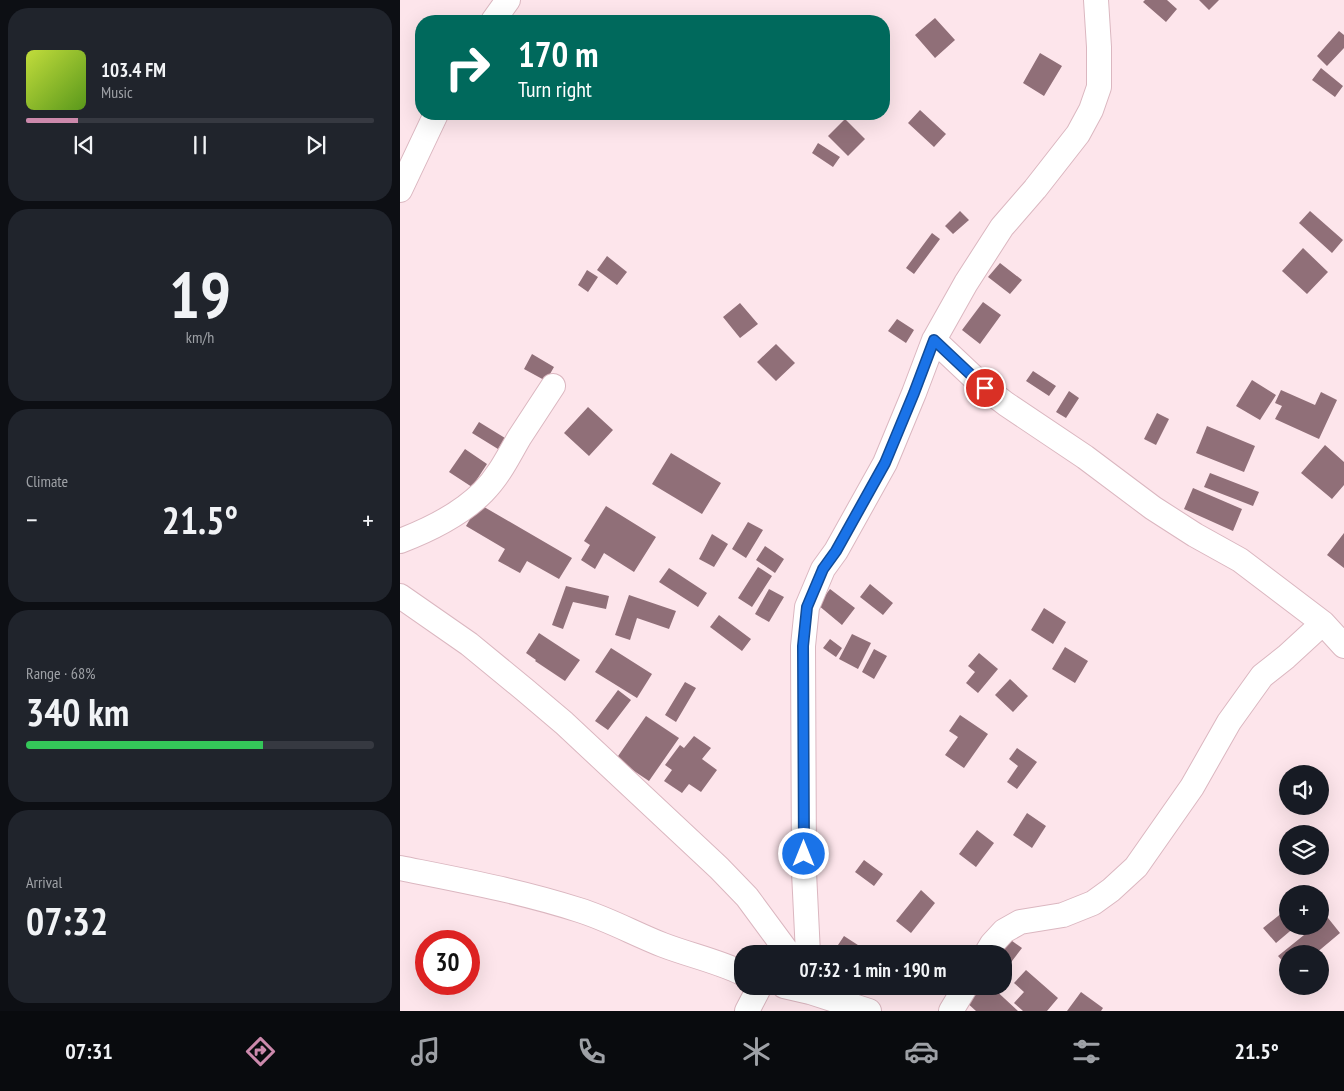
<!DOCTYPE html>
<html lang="en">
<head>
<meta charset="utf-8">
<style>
	:root { --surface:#171b24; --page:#20242c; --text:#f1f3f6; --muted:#9ea1a6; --line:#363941; --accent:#cc89ac }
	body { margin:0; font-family:"PT Sans Narrow",sans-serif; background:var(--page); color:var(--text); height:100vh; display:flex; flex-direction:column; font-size:19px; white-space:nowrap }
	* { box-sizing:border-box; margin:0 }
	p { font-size:16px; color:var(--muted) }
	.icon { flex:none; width:28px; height:28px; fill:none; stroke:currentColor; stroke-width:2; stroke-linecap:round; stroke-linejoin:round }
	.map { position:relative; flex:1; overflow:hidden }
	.sheet { display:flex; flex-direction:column; gap:8px; padding:8px; background:#0d0f14; width:400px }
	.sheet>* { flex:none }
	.banner { position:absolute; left:15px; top:15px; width:475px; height:105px; border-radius:20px; box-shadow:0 5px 20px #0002; background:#00695c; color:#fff; overflow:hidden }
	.tools { position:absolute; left:879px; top:765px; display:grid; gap:10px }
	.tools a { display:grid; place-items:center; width:50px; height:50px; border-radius:50%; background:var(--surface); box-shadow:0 5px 20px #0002; font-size:25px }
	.speed { position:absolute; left:15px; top:930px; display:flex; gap:10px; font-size:25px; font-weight:700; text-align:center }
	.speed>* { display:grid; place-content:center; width:65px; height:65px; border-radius:50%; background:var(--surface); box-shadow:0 5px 20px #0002; line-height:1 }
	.speed .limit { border:8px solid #d22; background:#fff; color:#111 }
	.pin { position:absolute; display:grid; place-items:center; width:42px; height:42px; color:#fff; margin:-21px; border:2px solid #fff; border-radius:50%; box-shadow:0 1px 5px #0007 }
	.me { position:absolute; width:55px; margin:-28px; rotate:0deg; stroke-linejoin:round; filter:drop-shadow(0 0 4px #0008) }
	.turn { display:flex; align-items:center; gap:18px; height:105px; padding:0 20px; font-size:22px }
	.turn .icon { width:65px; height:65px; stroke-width:2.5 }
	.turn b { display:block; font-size:35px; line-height:42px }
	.big { font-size:38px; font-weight:700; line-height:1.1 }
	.sheet .card { flex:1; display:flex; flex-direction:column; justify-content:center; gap:8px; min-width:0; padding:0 18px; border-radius:20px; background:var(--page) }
	.sheet .dial { align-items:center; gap:0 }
	.dial b { font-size:65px; line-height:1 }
	.song { display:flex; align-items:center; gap:15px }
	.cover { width:60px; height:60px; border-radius:8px; background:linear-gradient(135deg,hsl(70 70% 55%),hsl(90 70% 35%)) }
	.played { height:5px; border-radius:2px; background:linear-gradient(90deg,var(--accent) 15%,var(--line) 15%) }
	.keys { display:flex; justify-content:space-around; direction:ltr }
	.heat { display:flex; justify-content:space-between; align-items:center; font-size:28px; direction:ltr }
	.charge { height:8px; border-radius:4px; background:linear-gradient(90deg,#34c759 68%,var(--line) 0) }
	.trip { position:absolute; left:334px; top:945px; width:278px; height:50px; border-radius:20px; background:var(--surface); box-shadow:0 5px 20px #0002; font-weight:700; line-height:50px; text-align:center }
	.tabs { display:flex; height:80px; justify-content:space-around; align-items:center; background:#090b0e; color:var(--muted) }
	.tabs .icon { width:35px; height:35px }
	.tabs .current { color:var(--accent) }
	.tabs b { font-size:22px; color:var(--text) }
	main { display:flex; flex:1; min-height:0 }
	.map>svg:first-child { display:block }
	.building { fill:#906f78 }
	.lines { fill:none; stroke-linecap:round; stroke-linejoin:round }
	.minor-casing { stroke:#dbb7c0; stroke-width:26 }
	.minor { stroke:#fff; stroke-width:24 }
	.route-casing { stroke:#114b97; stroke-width:12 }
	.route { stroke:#1a73e8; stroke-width:9 }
</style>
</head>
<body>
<main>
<section class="sheet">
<div class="card">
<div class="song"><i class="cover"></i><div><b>103.4 FM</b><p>Music</p></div></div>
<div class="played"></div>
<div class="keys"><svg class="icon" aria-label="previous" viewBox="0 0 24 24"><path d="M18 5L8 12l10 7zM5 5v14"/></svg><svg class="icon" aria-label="pause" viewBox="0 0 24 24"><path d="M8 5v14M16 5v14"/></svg><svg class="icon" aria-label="next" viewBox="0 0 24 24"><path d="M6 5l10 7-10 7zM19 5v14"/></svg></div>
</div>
<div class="card dial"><b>19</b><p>km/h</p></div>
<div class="card"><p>Climate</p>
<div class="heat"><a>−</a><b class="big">21.5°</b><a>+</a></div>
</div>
<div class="card"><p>Range · 68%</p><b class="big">340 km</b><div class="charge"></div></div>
<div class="card"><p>Arrival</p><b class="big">07:32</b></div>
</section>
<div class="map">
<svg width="944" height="1011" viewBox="0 0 944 1011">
	<rect width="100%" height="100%" fill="#fde5eb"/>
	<path class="building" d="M745,0H767L777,9L766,22L743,2Z
		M799,0H819L809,10Z
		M535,18L555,40L535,58L515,35Z
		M939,31L944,35V48L927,66L917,56Z
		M640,53L662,66L644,96L623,83Z
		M921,68L943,86L935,97L912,80Z
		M520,110L546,134L534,147L508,123Z
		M445,119L465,139L448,156L428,136Z
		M418,143L440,157L433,167L412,153Z
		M560,211L569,220L553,234L545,226Z
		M910,211L943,240L932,253L899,223Z
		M532,233L540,239L514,274L506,268Z
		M903,248L928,272L907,294L882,271Z
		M207,256L227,272L217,285L197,270Z
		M600,263L622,280L610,294L588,277Z
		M187,270L198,277L188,292L178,285Z
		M583,302L601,315L580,344L562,330Z
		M340,303L358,324L340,338L323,317Z
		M497,319L514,330L506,343L488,331Z
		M376,344L395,363L376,381L357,362Z
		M132,354L154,367L146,381L124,369Z
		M633,371L656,386L649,396L626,381Z
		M852,380L876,395L860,420L836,406Z
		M881,390L915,405L921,392L937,400L919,439L875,419L882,406L875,403Z
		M669,391L679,398L666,418L656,412Z
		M188,407L213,430L189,456L164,433Z
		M757,413L769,419L756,445L744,439Z
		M79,422L105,438L98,449L72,433Z
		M807,426L855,446L844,472L796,453Z
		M925,445L944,462V485L932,499L901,473Z
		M65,449L87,464L72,487L49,472Z
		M271,453L321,483L302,514L252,484Z
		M810,473L859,492L853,506L804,487Z
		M793,488L842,509L833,531L784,509Z
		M79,504L172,558L159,579L127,561L120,573L98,561L105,549L66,526Z
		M206,506L256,537L234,572L204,553L195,569L181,560L190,545L184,541Z
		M348,522L363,530L346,558L332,549Z
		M944,533V568L927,555Z
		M312,534L328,544L314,567L299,559Z
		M365,546L384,559L375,573L356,560Z
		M358,567L372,576L352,607L338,598Z
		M269,568L307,593L298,607L259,582Z
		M470,584L493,603L483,615L460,597Z
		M166,586L209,596L206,609L173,602L163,629L152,625Z
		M369,589L384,597L369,622L355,614Z
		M430,589L455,608L442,625L418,605Z
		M229,595L276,611L269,629L237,618L230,640L215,635Z
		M644,608L666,622L653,644L631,630Z
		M319,615L351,639L342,651L310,627Z
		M139,633L180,660L165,681L135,661L136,660L126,653Z
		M452,634L471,643L458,669L439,659Z
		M430,639L442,648L436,657L423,648Z
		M665,647L688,661L675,683L652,669Z
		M211,648L252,674L237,698L195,672Z
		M474,649L487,656L474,679L462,672Z
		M579,653L598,669L578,693L566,683L575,672L568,666Z
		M610,679L628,696L613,712L595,695Z
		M285,682L296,688L276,722L265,715Z
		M218,690L231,700L208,730L195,721Z
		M560,715L588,734L564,768L545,755L558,737L549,731Z
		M246,716L279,738L249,781L216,759Z
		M294,736L311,748L302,759L317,770L301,792L289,784L282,793L264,781L272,770L265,765L280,745L284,748Z
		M617,748L637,762L617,789L607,782L618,766L609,759Z
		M627,813L646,826L632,848L613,835Z
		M577,830L594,843L576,867L559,854Z
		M464,860L483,874L474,886L455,872Z
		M521,890L535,903L511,933L496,921Z
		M888,908V926H896L876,943L863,928Z
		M920,908L940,933L915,954H888V967L878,956L909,931L905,926H920Z
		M444,936L461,947L456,954H432Z
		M608,938L622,948L602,974V954H596Z
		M626,970L658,998L647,1011H623L614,1003L624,992L614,983Z
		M579,986H591L618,1011H576L565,1001Z
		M681,992L703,1008L701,1011H667Z"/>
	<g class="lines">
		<g class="minor-casing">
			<path id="minor" d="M93,21L108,0
				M0,190L36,114
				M534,340L585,388L606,404L685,457L753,508L795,535L840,560L923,623L944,646
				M0,541C29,530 60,515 83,492C99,476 108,457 119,438C130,421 142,403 153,386
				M0,596L69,644L125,690L164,723L319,868L347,897L389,954
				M0,868C60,880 120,891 179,910C208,919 235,934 263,945C289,955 317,961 342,973
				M408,954L404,872L403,646L407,607L423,569L436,551L485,463L514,393L534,340L566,283L602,227L635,189L678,134L691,110L699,87V47L696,0
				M586,954L592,944L604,931L620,922L663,915L693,903L711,890L736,867L792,787L829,722L862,676L886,657L923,623
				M384,986L410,992L469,1011
				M347,1011L360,986
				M551,1011L566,986"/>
		</g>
		<use href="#minor" class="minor"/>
	</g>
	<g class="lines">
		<g class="route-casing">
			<path id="route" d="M404,854L403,646L407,607L423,569L436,551L485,463L514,393L534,340L585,388"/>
		</g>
		<use href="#route" class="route"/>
	</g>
</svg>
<div class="tools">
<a><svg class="icon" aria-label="sound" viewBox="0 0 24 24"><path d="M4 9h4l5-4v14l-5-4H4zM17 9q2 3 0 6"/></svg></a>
<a><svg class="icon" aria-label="layers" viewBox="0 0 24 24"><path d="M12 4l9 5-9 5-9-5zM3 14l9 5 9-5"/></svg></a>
<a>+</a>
<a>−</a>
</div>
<div class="speed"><div class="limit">30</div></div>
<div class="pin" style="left:585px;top:388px;background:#d93025"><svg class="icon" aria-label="arrive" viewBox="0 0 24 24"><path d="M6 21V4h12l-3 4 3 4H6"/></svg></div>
<svg class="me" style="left:404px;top:854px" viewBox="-20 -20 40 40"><circle r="17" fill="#1a73e8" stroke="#fff" stroke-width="3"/><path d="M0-11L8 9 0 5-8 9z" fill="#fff"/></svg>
<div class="trip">07:32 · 1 min · 190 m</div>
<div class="banner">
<div class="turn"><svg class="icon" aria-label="right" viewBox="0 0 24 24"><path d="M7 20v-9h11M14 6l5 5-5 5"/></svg><div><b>170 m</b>Turn right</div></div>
</div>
</div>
</main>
<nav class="tabs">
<b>07:31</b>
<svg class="icon current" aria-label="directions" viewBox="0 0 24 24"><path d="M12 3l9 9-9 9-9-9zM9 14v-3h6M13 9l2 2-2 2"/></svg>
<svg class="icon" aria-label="music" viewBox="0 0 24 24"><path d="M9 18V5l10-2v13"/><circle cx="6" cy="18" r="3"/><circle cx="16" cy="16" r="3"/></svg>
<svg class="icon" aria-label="phone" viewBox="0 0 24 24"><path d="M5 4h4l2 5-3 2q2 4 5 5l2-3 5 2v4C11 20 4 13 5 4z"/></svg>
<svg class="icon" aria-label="climate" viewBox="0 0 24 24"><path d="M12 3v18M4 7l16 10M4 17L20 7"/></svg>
<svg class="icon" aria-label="car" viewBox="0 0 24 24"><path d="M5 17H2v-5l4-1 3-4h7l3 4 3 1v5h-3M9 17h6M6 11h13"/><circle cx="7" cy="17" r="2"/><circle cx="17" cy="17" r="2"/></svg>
<svg class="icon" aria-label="filters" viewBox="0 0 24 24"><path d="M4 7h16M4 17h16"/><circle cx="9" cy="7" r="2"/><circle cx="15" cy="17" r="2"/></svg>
<b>21.5°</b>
</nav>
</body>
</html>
